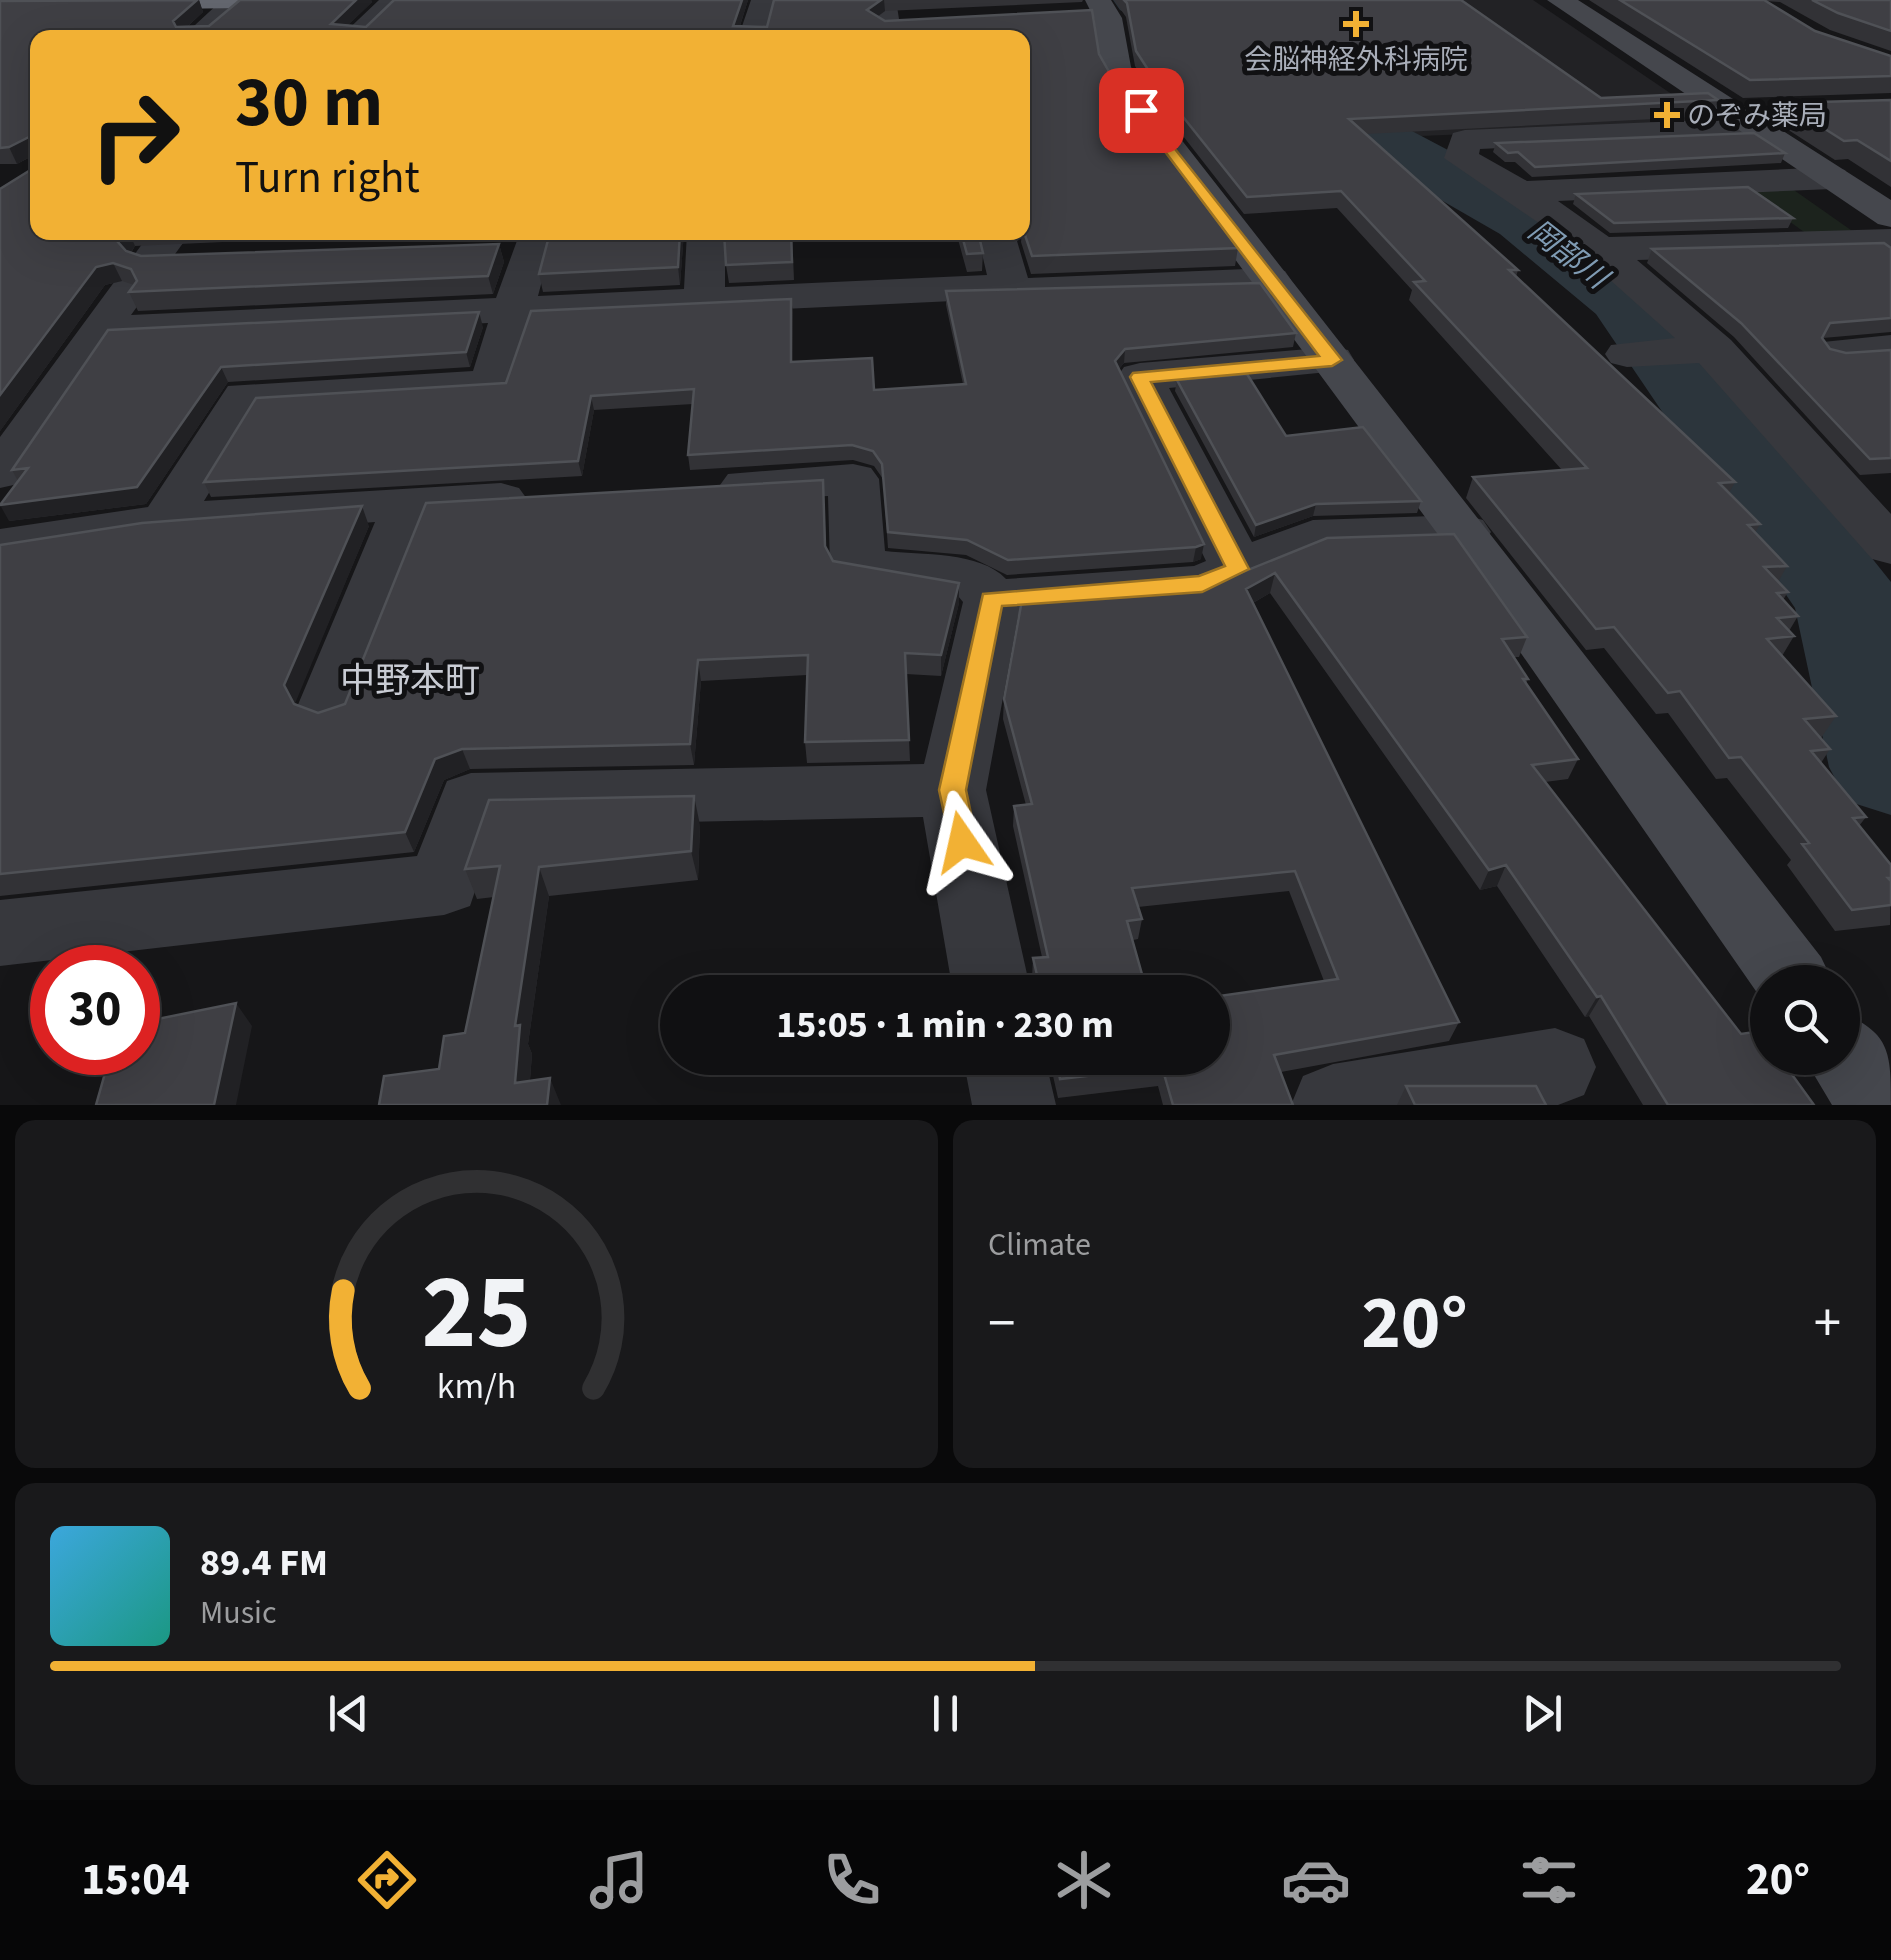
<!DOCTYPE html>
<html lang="en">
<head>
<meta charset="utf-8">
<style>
	:root { --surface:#101012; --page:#19191b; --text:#f1f3f6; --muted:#9c9d9f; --line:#303032; --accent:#f2b134 }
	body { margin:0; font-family:"Source Sans 3","Noto Sans JP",sans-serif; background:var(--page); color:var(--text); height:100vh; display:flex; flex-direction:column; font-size:38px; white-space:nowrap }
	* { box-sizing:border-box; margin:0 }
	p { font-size:32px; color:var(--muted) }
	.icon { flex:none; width:55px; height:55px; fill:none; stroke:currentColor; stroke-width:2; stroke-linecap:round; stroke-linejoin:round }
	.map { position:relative; height:1105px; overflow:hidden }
	.side { display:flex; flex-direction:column; gap:15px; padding:15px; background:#09090a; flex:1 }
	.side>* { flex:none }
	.banner { position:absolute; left:30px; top:30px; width:1000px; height:210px; border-radius:20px; box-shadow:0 10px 40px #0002,0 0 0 2px var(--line); background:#f2b134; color:#111; overflow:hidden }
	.buttons { position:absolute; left:1750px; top:965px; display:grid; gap:20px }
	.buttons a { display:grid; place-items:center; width:110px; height:110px; border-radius:50%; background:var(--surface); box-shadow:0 10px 40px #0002,0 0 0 2px var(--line); font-size:50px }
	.speed { position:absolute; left:30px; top:945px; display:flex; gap:20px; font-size:50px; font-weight:700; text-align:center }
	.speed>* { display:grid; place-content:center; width:130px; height:130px; border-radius:50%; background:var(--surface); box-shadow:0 10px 40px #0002,0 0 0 2px var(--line); line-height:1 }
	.speed .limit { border:15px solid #d22; background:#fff; color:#111 }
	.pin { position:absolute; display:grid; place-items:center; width:85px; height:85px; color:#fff; margin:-42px; border-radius:20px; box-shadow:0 5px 15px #0006 }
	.me { position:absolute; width:110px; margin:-55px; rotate:349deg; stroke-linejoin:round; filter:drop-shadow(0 0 8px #0008) }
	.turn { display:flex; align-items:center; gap:35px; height:210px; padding:0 40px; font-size:45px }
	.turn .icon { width:130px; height:130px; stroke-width:2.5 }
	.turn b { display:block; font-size:70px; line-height:85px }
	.big { font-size:75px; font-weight:700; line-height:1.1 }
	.side .tile { flex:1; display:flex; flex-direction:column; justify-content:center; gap:15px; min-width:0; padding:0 35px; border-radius:20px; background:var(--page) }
	.side .dial { align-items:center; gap:0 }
	.dial svg { height:260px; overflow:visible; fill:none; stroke:var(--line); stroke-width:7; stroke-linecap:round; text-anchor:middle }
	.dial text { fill:var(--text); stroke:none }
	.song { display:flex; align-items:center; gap:30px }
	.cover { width:120px; height:120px; border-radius:15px; background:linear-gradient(135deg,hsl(200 70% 55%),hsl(170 70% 35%)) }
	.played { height:10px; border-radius:5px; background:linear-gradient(90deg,var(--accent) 55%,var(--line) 55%) }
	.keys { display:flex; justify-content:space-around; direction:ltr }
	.heat { display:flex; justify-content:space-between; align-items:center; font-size:55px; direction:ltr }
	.side .tiles { flex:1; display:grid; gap:15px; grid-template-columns:1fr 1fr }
	.tile:last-child { grid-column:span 2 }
	.trip { position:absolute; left:660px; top:975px; width:570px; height:100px; border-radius:50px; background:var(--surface); box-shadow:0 10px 40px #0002,0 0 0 2px var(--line); font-weight:700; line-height:100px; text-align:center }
	.tabs { display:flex; height:160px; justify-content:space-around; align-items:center; background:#060607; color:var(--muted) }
	.tabs .icon { width:70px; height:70px }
	.tabs .current { color:var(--accent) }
	.tabs b { font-size:45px; color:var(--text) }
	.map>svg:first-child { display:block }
	.built { fill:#222225 }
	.green { fill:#1c231d }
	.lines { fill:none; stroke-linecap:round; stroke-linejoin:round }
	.river { fill:#2c353c; fill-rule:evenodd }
	.street { fill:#37383d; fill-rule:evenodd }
	.secondary { fill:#45474d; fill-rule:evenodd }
	.highway { fill:#63666e; fill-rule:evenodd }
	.wall { fill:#323236 }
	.shaded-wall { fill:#212124 }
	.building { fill:#3f3f44; stroke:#4f5156; stroke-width:2.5 }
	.route { fill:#f2b134; stroke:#9d7322; stroke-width:2.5 }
	.poi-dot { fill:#f2b134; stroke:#111113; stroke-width:4 }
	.labels { text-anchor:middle; stroke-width:10; stroke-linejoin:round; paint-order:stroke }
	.far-poi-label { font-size:28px; fill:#a8adb8; stroke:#111113 }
	.far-water-label { font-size:30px; font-style:italic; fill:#7f9bb3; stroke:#111113 }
	.neighbourhood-label { font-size:35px; fill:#c9ccd4; stroke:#111113 }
</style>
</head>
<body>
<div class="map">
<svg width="1891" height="1105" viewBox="0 0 1891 1105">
	<rect width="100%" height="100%" fill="#161618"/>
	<path class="built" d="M1178,0H1533L1707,118L1700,124L1421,136L1368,111Z"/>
	<path class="green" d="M1791,188L1858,235L1811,237L1746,190Z"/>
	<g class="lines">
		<path class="river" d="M1113,0H1176L1246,34L1393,121L1550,204L1651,282L1891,582V815L1847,801L1829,767L1795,608L1596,314L1500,234L1349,147L1208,56L1120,10Z"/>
		<path class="street" d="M222,0H251L212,38H181Z
			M379,0H408L370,38H339Z
			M751,0H777L766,38H738Z
			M870,0H896L902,38H874Z
			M1755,118L1767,121L1771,128L1767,135L1480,149L1479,154L1527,181L1832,167L1845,170L1850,178L1845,186L1832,189L1558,201L1609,237L1891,229V253L1637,260L1731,340L1891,514V564L1872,559L1699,363L1627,367L1611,363L1605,354L1611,345L1675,338L1571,245L1444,158L1453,133L1465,130Z
			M1022,231L1023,232L1017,241L1028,278L1271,268L1285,271L1291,280L1285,289L1271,292L1011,303L996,299L532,321L508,394L260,409L204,501L501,483L519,488L527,499L519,510L430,519L361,707L351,723L329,730L307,723L297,707L375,522L152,539L0,563V529L148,507L228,386L473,371L488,323L113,341L18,484L0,488V437L151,232H191L131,315L496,298L518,238H546L551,246L538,296L684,289L687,232H725V287L987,275L979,241L985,232Z
			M1891,335V361L1839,364L1823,360L1817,351L1823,342Z
			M1332,347L1348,350L1354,360L1348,370L1169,388L1252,542L1313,520L1464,515L1483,520L1491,532L1483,544L1464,549L1321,554L1202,603L1018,616L986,790L1031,992H953L923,817L497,826L470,906L444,915L0,966V900L417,856L447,781L471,773L924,764L963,602L958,596L838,579L830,566L828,496L746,500L728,496L720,485L728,474L853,464L871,468L879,479L885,551C921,555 980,551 1006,579L1194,566L1206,561L1117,377L1124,367L1140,363Z
			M1555,1028L1584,1039L1596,1067L1584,1095L1558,1105H1291L1303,1076L1333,1064Z
			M963,1058H1045L1056,1105H972Z"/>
		<path class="secondary" d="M1085,0H1111L1122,18L1131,67L1155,106L1821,957L1833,982H1768L1767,1007L1445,544L1125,110L1101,67L1094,18Z
			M1547,0H1578L1891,200V227L1878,224Z
			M1842,1013C1891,1033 1891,1054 1891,1105H1832L1804,1058H1842Z"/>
		<path class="highway" d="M0,0H257L244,8L0,11Z"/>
	</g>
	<path class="wall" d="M199,0L203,12L187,27L209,26L240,0H371L372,2L348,25L366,27L394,0H748L740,26L767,27L774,0H1083L1082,2L885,11L878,17L885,21L1092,10L1099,54L1123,96L1238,248L1235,266L1031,274L1021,242L1022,232V38H38V232H448L135,246L131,253L141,256L499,244L504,262L493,294L138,311L129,292L134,285L122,281L105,285L0,431V189L32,169L34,155L17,164H0V1Z
		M1114,0H1461L1601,98L1718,100L1712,116L1366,134L1518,270L1516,277L1735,482L1729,493L1760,524L1755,533L1787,566L1778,582L1788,592L1783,600L1798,616L1789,631L1794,636L1782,656L1836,716L1821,738L1830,749L1821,763L1866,817L1859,826L1891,865L1890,925L1835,931L1787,865L1791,860L1727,778L1716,779L1668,713L1656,714L1604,648L1586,650L1466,498L1473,477L1562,470L1409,300L1412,290L1337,208L1244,214L1158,104L1135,66L1126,17Z
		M1589,0H1891V51L1830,30L1780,2L1765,1L1891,76V93L1743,98Z
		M1891,100V187L1848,159L1835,160L1776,122L1784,103Z
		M1496,143L1785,153L1781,163L1532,177L1515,162H1505L1493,152Z
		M1576,194L1793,218L1788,228L1610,233L1573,204Z
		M601,232H684L680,285L543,292L539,274Z
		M792,232L794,280L729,283L726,265Z
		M956,232H980L979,236L983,253L982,271L967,272Z
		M1891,248V332L1823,338L1830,349L1846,353L1891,350V473L1860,475L1734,337L1647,263L1652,249Z
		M946,291L1296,333L1293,347L1124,363L1119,369L1201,559L1193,562L1007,575L966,555L888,548L883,479L874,466L853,460L690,470L688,455L693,404L594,410L582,476L211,497L204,482L506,383L791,299L792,362L874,390L963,384L946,305Z
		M483,327L470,367L228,382L146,504L9,521L18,481L12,470L108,330Z
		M1177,380L1286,436L1421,501L1417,513L1313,516L1254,537L1175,391Z
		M824,500L826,548L833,561L959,603L941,676L906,674L910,761L807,763L805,742L807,675L701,681L694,765L470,769L444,780L414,852L0,896V545L369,526L294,704L318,713L345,704Z
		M1327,538L1527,637L1519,657H1514L1528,679L1526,684L1578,759L1568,779L1545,782L1741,1034L1814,1105H1643L1589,1016L1585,1017L1497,886L1480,890L1270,593L1253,603L1459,1022L1449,1041L1281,1072L1293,1105H1163L1158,1086L1058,1098L1049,1058H1212L1324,981L1289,891L1138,907L1142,919L1138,939L1133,940L1147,992H1035L1032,978L1033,958L1042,957L1013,826L1014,806L1026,805L1003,719L1004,699L1206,587Z
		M700,825L698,880L549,896L528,1044L532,1054L530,1080L561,1105L439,1069L465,1033L494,897L477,899L465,869Z
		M1406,1086L1546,1105H1397Z"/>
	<path class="shaded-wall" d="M197,0H199L203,12L178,35L173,21Z
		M356,0H371L372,2L335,38L331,24Z
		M742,0H748L736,38L733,26Z
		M881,0H884L885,11L867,24V10Z
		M31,136L37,153L17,164L9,147Z
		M124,232H129L135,246L126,260L118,242Z
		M680,232H684L680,285L678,267Z
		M499,244L504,262L493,294L488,276Z
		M113,263L122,281L105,285L0,431V395L96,267Z
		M791,299L793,312L792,376L791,362Z
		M479,312L483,327L470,367L466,352Z
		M1125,349L1124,363L1114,375L1115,361Z
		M221,367L228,382L146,504L9,521L0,505Z
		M591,396L594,410L582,476L578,461Z
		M1316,504L1313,516L1254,537L1256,525Z
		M362,506L369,526L294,706L284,685Z
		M1204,544L1201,559L1193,562L1196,547Z
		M1275,573L1270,593L1242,609L1246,589Z
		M959,583V603L941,676V655Z
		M698,660L701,681L694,765L690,744Z
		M462,749L470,769L444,780L414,852L405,832L435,759Z
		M694,796L700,825L698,880L691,851Z
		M1506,865L1497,886L1480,890L1489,870Z
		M539,867L549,896L528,1044L532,1054L528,1105L515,1083V1026Z
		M1601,996L1589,1016L1585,1017L1597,997Z
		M236,1003L252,1026L236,1105H214Z
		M550,1078L561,1105H547Z"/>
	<path class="building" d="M197,0L173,21L176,27L209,26L240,0H356L331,24L366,27L394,0H742L733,26L767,27L774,0H881L867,10L885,21L1092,10L1099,54L1123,96L1238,248L1032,256L1022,226V223L1028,214L1022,210V38H38V146L34,147L31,136L9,147L0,148V1Z
		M1124,0H1461L1601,98L1708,93L1718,100L1349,119L1518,270H1509L1735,482L1719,483L1760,524L1748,525L1787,566L1764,567L1788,592L1777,593L1798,616L1777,618L1794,636L1767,639L1836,716L1804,719L1830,749L1811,751L1866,817L1853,818L1891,865V878H1888L1891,881V905L1852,910L1802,844L1809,843L1741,757L1729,758L1680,691L1668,693L1614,627L1596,629L1473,477L1587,468L1414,282L1425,281L1341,191L1247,197L1160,88L1136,51L1127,3Z
		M1620,0H1764L1815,31L1891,56V76L1750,80Z
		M1812,0H1891V31L1838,13Z
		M1891,100V161L1857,140L1844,141L1784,103Z
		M1754,133L1785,153L1535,167L1518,152L1508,153L1496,143Z
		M38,150V232H124L118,242L126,251L141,256L499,244L488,276L129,292L137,281L131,269L113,263L96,267L0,395V189L32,169L34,154Z
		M1748,187L1793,218L1614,223L1576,194Z
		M601,232H680L678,267L539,274L548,240Z
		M724,232H791L792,262L726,265Z
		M961,232H978L983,253L967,254Z
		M1884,243L1891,248V318L1830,323L1822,338L1830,349L1846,353L1891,350V458L1870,459L1741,323L1652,249Z
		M1260,283L1296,333L1125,349L1115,361L1204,544L1196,547L1008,560L967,540L888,532L882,464L873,451L852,445L688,455L694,389L591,396L578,461L204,482L256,398L506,383L531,311L791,299V362L872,358L874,390L966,384L946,291Z
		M479,312L466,352L221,367L137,487L0,505L28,468L12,470L108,330Z
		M1247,374L1286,436L1363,427L1421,501L1316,504L1256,525L1177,380Z
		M823,480L825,546L833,561L959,583L941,655L905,653L909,740L805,742L808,655L698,660L690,744L462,749L435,759L405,832L0,874V545L142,523L362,506L284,685L294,704L318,713L345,704L426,503Z
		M1454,534L1527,637L1502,639L1528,679H1523L1578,759L1532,765L1741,1034L1761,1031L1768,1040V1058H1780L1814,1105H1668L1601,996L1597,997L1506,865L1489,870L1275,573L1246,589L1459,1022L1274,1055L1293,1105H1173L1162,1067L1060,1079L1056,1058H1212V997L1338,979L1295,871L1132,888L1142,919L1127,921L1147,992H1041L1033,958L1048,957L1014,806L1032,804L1004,699L1022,600L1206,587L1327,538Z
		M694,796L691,851L539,867L515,1026L520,1025L515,1083L550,1078L547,1105H379L384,1076L439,1069L444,1036L465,1033L500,866L465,869L489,800Z
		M236,1003L214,1105H96L111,1052H138V1023Z
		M1406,1086H1536L1546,1105H1415Z"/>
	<path class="route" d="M1141,106L1342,360L1332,366L1151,382L1249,569L1202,592L1002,606L966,790L977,842L972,850H952L939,790L983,594L1199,576L1225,566L1130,377L1133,373L1319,356L1136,113Z"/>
	<g class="poi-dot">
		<path d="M1351 9h10v10h10v10h-10v10h-10v-10h-10v-10h10z"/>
		<path d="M1662 100h10v10h10v10h-10v10h-10v-10h-10v-10h10z"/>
	</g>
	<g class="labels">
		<g class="far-poi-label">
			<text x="1356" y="69">会脳神経外科病院</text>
			<text x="1687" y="125" text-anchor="start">のぞみ薬局</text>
		</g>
		<g class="far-water-label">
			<text transform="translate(1568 254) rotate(38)" y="10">岡部川</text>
		</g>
		<g class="neighbourhood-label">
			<text x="410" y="692">中野本町</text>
		</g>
	</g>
</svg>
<div class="buttons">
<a><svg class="icon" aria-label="search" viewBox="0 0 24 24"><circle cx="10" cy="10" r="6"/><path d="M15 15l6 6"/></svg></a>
</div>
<div class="speed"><div class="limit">30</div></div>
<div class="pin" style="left:1141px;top:110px;background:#d93025"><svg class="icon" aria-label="arrive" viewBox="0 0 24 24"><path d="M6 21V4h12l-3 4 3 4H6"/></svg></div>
<svg class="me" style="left:962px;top:842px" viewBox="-20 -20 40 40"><path d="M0-17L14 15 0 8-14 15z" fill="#f2b134" stroke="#fff" stroke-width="4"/></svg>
<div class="trip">15:05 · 1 min · 230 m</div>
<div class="banner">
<div class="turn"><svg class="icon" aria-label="right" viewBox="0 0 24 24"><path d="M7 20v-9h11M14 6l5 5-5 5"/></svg><div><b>30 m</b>Turn right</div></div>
</div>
</div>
<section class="side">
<div class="tiles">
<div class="tile dial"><svg viewBox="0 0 100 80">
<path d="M14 69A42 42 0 1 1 86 69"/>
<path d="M14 69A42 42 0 0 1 9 39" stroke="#f2b134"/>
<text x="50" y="56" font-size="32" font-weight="700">25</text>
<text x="50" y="72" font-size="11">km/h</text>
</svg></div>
<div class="tile"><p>Climate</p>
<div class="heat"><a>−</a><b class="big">20°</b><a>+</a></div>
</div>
<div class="tile">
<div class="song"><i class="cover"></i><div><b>89.4 FM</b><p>Music</p></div></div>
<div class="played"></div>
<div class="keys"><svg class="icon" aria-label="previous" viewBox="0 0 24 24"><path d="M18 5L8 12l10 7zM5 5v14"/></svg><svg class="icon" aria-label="pause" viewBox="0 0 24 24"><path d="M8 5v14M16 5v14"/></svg><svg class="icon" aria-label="next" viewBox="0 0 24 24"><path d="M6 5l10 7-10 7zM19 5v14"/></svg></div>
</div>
</div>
</section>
<nav class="tabs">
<b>15:04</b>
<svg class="icon current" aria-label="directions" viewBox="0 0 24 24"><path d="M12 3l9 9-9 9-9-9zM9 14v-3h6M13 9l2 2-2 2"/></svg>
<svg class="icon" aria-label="music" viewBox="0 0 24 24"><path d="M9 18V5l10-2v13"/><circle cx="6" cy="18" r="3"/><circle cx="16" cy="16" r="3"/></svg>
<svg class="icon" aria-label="phone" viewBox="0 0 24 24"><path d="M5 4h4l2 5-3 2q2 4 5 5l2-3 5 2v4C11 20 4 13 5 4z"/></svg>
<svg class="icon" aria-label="climate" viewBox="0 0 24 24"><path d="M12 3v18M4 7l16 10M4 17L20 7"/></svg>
<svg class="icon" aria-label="car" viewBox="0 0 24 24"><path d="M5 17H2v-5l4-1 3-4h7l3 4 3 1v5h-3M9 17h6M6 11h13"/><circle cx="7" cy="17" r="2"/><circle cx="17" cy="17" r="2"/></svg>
<svg class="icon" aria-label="filters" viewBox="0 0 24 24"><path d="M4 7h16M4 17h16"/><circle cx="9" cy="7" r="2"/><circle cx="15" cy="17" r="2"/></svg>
<b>20°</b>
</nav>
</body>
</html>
